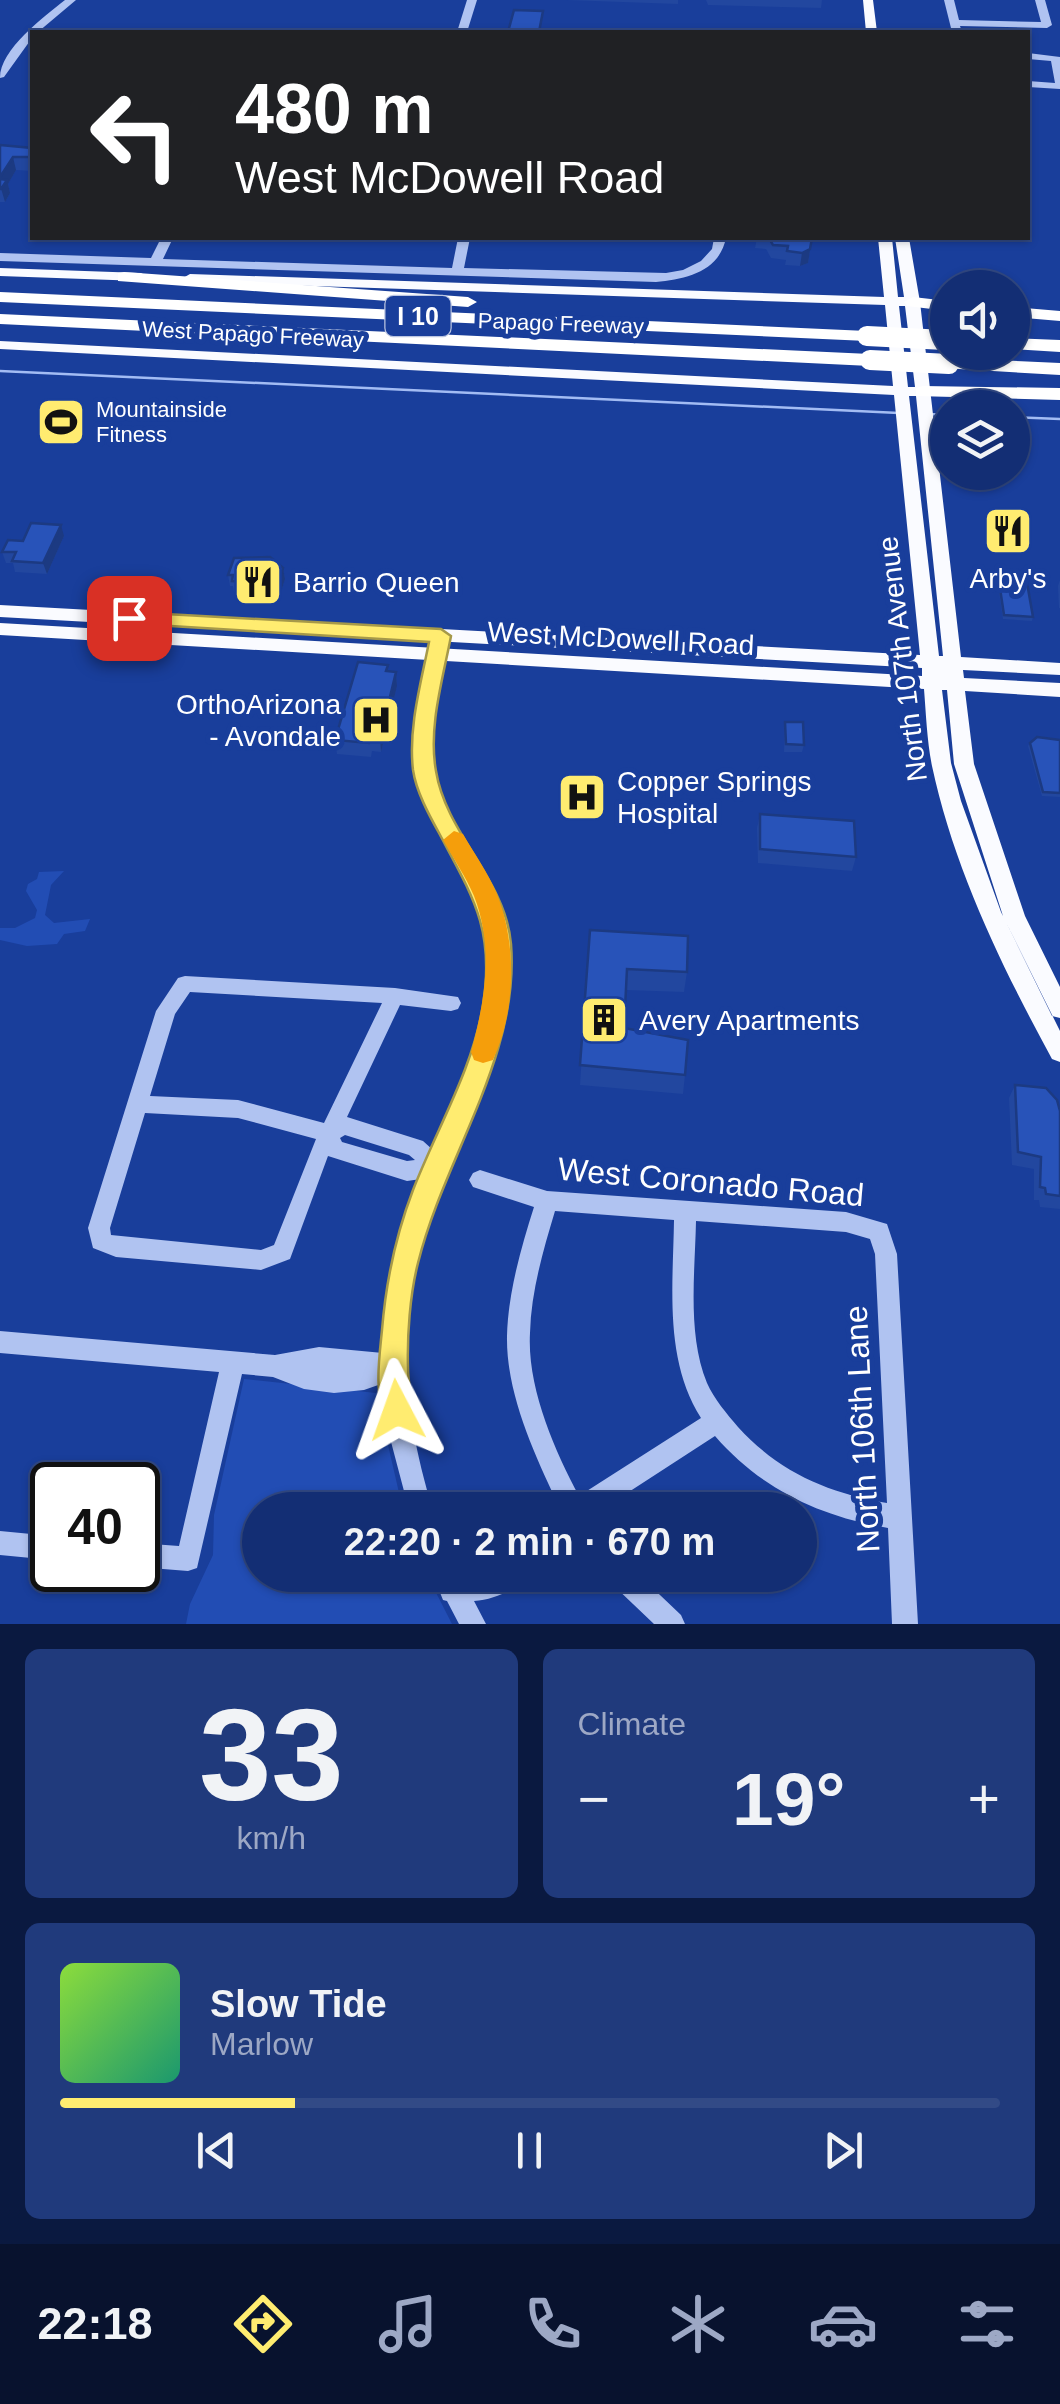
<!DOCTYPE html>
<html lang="en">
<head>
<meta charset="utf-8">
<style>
	:root { --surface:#132e74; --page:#203a7c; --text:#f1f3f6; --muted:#9da8c5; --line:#324a86; --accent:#ffec70 }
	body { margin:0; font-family:Helvetica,sans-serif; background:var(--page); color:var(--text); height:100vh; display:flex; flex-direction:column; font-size:38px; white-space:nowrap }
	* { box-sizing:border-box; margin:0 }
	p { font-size:32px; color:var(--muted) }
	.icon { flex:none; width:55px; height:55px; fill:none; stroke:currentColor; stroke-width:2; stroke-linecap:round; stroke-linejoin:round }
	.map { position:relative; height:1624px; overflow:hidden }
	.side { display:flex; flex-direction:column; gap:25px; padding:25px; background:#0a1940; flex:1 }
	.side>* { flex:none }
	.guide { position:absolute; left:30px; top:30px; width:1000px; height:210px; border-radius:0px; box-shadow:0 2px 8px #0004,0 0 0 2px var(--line); background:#202124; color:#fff; overflow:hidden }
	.fabs { position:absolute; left:930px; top:270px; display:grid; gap:20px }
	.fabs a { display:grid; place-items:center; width:100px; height:100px; border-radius:50%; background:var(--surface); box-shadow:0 2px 8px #0004,0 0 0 2px var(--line); font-size:50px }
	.speed { position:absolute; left:30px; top:1462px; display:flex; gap:20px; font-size:50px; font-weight:700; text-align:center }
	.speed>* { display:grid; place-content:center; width:130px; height:130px; border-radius:50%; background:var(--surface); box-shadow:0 2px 8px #0004,0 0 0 2px var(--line); line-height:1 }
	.speed .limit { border:5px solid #111; border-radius:15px; background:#fff; color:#111 }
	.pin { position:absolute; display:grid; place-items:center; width:85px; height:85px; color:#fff; margin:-42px; border-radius:20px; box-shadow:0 5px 15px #0006 }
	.me { position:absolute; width:110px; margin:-55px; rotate:356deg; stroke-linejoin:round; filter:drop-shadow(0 0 8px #0008) }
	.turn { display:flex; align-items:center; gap:35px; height:210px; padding:0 40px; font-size:45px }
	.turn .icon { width:130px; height:130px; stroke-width:2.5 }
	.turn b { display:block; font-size:70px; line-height:85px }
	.big { font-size:75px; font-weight:700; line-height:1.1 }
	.side .card { flex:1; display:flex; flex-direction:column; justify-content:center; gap:15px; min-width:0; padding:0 35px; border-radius:15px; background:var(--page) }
	.side .dial { align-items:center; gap:0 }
	.dial b { font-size:130px; line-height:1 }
	.song { display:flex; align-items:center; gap:30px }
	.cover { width:120px; height:120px; border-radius:15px; background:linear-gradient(135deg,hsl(90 70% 55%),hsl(160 70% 35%)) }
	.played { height:10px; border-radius:5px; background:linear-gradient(90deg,var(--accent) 25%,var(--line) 25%) }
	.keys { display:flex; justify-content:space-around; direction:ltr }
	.heat { display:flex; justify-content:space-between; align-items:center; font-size:55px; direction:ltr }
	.side .tiles { flex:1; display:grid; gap:25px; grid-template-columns:1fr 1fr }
	.card:last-child { grid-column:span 2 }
	.trip { position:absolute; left:242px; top:1492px; width:575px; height:100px; border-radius:50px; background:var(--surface); box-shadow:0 2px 8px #0004,0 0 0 2px var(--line); font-weight:700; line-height:100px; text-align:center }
	.menu { display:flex; height:160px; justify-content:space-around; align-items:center; background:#08122e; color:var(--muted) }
	.menu .icon { width:70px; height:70px }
	.menu .current { color:var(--accent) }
	.menu b { font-size:45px; color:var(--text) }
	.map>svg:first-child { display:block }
	.green { fill:#224db4 }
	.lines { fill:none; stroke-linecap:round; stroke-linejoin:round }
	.stream { stroke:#a3bcf3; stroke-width:2.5 }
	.minor { fill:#b0c3f1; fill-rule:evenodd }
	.major { fill:#fafbff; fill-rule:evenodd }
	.highway { fill:#fff; fill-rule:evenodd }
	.highway-bridge { stroke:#fff; stroke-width:20 }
	.wall { fill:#22479f }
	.shaded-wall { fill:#1c3a82 }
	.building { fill:#2853b9; stroke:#1c3a82; stroke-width:2.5 }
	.route { fill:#ffec70; stroke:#a69949; stroke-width:2.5 }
	.slow { fill:#f59e0b }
	.labels { text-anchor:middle; stroke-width:10; stroke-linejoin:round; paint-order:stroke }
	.far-street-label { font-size:22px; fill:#fff; stroke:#193e9b }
	.far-poi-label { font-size:22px; fill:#fff; stroke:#193e9b; text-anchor:start }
	.shield { fill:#193e9b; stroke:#bac5e1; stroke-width:2.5 }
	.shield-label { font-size:25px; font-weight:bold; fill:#fff }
	.poi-label { font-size:28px; fill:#fff; stroke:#193e9b; text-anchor:start }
	.street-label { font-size:28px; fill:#fff; stroke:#193e9b }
	.near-street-label { font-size:32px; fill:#fff; stroke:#193e9b }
</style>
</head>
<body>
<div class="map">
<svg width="1060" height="1624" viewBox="0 0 1060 1624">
	<rect width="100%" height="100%" fill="#193e9b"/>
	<path class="green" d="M64,871L51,885L45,915L54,923L90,919L85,931L64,934L57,944L27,946L0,940V928H15L35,918L37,910L26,891L28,884L37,879L39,872Z
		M244,1379L376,1393L403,1510H260V1575H427L452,1624H186L190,1604L213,1555L214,1515Z"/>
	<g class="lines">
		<path class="stream" d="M0,371L899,413
			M929,414L948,415
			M1012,417L1060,419"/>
		<path class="minor" d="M65,0H76L38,32H32V38L4,77L0,78C0,49 44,17 65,0Z
			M467,0H477L467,32H457Z
			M944,0H954L959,20L1041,22L1035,0H1045L1052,25L1047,28L960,26L962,32H952Z
			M1028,53L1060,57V89L1028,87V81L1055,83L1051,61L1028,59Z
			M161,238H173L163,259L452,268L458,238H470L464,268L666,273L683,270L701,261L712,249L714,238H726C719,272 686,279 656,282L0,261V253L151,258Z
			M441,631L449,636C438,682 423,731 434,778C440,803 455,824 468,846C490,883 507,924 508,967C508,1032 479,1090 455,1148C400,1279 391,1374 433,1510H409L390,1438L384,1383L364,1390L334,1393L304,1389L273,1377L242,1374L197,1568L188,1571L138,1567V1543L179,1546L219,1372L0,1353V1331L275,1355L319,1347L383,1353C384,1292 398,1236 421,1179L407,1181L328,1156L290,1259L261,1270L116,1257L93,1248L88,1228L156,1011L178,978L185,976L395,988L458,997L461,1003L458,1009L451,1011L400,1005L347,1117L423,1141L433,1150C461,1086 495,1019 487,946C481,883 437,843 419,786C404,737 421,684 433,636ZM190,992L382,1003L324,1123L238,1100L150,1096L175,1014ZM145,1113L238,1118L316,1139L274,1245L261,1250L111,1235L110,1228ZM345,1135L409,1155L415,1160L407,1161L342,1142L340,1138Z
			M480,1170L547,1191L846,1212L887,1224L897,1254L918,1624H892L888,1528C819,1516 761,1489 715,1436L601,1510H535L538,1501L547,1498L556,1500C533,1451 506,1392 507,1336C508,1293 521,1248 534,1207L473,1187L469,1180L473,1173ZM555,1211L674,1220C673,1286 664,1360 701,1418L579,1496C554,1449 527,1387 530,1333C531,1292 543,1251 555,1211ZM696,1221L846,1232L870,1239L875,1254L887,1503C828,1493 779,1472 738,1427C727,1414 714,1399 707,1383C687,1334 695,1273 696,1221Z
			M0,1531L52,1536V1560L0,1555Z
			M433,1575H460L461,1577L521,1575C513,1593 493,1599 474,1601L486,1624H459L447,1601L443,1600Z
			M608,1575H639L681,1615L685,1624H654L612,1584Z"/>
		<path class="major" d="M863,0H873L877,32H866Z
			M878,238H892L898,297H904L895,238H909L920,302L961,657L1060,663V675L963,670L964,678L1060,683V697L965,691L974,764L1025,916L1060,987V1018L1052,1016L1003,916L954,764L947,690H942L951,763L961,801L1001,912L1060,1031V1062L1052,1059C1002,967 954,869 932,766C927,741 926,714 924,689L0,635V623L922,676V668L0,617V605L920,655L894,395L0,349V341L893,386L885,305L190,282L183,278L190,274L884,297ZM899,306H905L915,387H908ZM909,396H916L943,656H939Z
			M0,268L141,273L148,277L141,281L0,276Z"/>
		<path class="highway" d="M124,272L468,297L477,302L468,307L118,281V273Z
			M0,292L867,331L876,336L867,341L0,302Z
			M913,297L948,301V311L907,306L904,302Z
			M1012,307L1060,311V321L1012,317Z
			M0,314L870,354L879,360L870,366L0,324Z
			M1012,338L1060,340V352L1012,349Z
			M949,358L1060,363V375L942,368L940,364Z
			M923,386L1060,388V400L916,396V388Z"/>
		<path class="highway-bridge" d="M867,336L945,340
			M870,360L949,364"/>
	</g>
	<path class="wall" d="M566,0H678V4Z
		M706,0H822L821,8L708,5Z
		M0,145L32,148V171L16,170L8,184L10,193L5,202H0Z
		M757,238H812L808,263L800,266L785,265L786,260L771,258L766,249L755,248Z
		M994,518L1025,530L1023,537L994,536L992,525Z
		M64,536L47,574L15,572L13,563H6L2,552L23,541Z
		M283,568L285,579L280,595L234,592L233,586H230L228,575Z
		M998,575L1033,617L1032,621L1003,619L997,579Z
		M1060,580V608H1059L1058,586Z
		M389,671L396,672L397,686L381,752L372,751L371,757L337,754L335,740Z
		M785,722L804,745L802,752H784Z
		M1060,740V797L1042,796L1028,746L1030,743Z
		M760,814L856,857L852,871L758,863L757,828Z
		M590,930L687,972L684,992L626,990L624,1028L685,1075L683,1094L580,1085Z
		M1015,1085L1060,1111V1209L1040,1207L1039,1200H1034V1169L1012,1165L1009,1098Z"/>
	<path class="shaded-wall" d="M13,157L16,170L8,184L10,193L5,202L0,185V177Z
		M812,238L808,263L800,266L802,253Z
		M61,525L64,536L47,574L43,563Z
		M283,568L285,579L280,595L278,584Z
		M396,672L397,686L381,752L380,738Z"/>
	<path class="building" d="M514,10L543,11L539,32H508Z
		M0,145L32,148V152L29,157H13L0,177Z
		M0,179L7,180L1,189H0Z
		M769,238H812L810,249L802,253L787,251L788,246L773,245Z
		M994,518L1024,519L1025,530L996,528Z
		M31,523L61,525L43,563L12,561L16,552H2L8,540L23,541Z
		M270,557L283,568L278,584L232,581L233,575H228L234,558Z
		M998,575L1026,577L1033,617L1004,615Z
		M358,662L388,665L386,671L396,672L380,738L371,737L369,743L335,740Z
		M785,722H803L804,745L786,744Z
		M1037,737L1060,740V793L1043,792L1030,743Z
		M760,814L854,821L856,857L760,849Z
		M590,930L688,936L687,972L627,969L624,1028L688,1040L685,1075L580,1065Z
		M1015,1085L1046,1088L1057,1100L1060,1111V1196L1046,1194L1045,1188L1040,1187L1041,1157L1018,1152Z"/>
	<path class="route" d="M129,612L441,629L451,636C443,679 428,727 436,771C446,834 506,880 511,944C520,1057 444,1157 418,1263C410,1294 407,1336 408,1368C408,1387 415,1403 408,1421L397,1425L386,1421C374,1393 379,1360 382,1330C386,1281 395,1237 413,1190C436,1130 473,1069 483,1005C495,930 473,897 439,833C429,815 416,791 413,770C408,728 421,683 429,642L122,623L119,618Z"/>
	<path class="slow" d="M454,831L463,834C474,853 488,873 497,894C517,944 516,1011 493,1060L483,1063L474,1060L471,1052C485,1001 494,947 474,896C466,877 453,858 443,840Z"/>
	<defs>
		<g id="stadium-square" transform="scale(2.5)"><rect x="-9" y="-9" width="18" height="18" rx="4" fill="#ffec70" stroke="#193e9b"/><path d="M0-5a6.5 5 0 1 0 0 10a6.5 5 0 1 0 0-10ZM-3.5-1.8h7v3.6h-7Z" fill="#111"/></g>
		<g id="restaurant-square" transform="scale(2.5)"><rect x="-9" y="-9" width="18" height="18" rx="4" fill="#ffec70" stroke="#193e9b"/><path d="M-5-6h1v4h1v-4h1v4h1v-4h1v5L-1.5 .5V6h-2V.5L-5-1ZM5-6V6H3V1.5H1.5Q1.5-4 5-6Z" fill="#111"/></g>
		<g id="hospital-square" transform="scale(2.5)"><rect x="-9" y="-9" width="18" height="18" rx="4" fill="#ffec70" stroke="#193e9b"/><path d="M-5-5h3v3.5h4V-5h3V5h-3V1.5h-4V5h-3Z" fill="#111"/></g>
		<g id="building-square" transform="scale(2.5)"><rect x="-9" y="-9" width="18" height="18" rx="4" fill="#ffec70" stroke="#193e9b"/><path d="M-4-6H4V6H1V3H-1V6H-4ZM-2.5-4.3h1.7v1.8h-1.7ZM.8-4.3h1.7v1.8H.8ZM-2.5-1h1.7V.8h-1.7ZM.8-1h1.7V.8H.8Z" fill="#111"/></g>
	</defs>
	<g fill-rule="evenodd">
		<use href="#stadium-square" x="61" y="422"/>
		<use href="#restaurant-square" x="1008" y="531"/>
		<use href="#restaurant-square" x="258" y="582"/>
		<use href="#hospital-square" x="376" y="720"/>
		<use href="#hospital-square" x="582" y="797"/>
		<use href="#building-square" x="604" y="1020"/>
	</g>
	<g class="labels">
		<g class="far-street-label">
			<text transform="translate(561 323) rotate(2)" y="8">Papago Freeway</text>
			<text transform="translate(253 334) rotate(3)" y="8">West Papago Freeway</text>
		</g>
		<g class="far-poi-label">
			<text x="96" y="417">Mountainside<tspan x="96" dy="25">Fitness</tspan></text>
		</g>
		<rect class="shield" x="385.5" y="296" width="65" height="40" rx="8"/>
		<g class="shield-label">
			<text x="418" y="325">I 10</text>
		</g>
		<g class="poi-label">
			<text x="1008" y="588" text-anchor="middle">Arby's</text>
			<text x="293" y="592">Barrio Queen</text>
			<text x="341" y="714" text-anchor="end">OrthoArizona<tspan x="341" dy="32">- Avondale</tspan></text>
			<text x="617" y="791">Copper Springs<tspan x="617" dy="32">Hospital</tspan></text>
			<text x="639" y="1030">Avery Apartments</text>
		</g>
		<g class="street-label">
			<text transform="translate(621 638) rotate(3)" y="10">West McDowell Road</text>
			<text transform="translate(902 659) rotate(-97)" y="10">North 107th Avenue</text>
		</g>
		<g class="near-street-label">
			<text transform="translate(711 1182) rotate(5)" y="11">West Coronado Road</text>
			<text transform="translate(862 1429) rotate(-93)" y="11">North 106th Lane</text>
		</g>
	</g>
</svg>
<div class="fabs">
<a><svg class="icon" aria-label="sound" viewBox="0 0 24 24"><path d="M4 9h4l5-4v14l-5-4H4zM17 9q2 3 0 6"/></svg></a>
<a><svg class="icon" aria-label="layers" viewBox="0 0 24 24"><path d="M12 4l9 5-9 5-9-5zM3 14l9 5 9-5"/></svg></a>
</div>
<div class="speed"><div class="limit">40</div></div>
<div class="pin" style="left:129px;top:618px;background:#d93025"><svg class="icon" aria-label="arrive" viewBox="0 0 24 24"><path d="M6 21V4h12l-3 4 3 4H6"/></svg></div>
<svg class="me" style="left:397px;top:1410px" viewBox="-20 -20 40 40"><path d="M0-17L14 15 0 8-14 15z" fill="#ffec70" stroke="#fff" stroke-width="4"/></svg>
<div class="trip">22:20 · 2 min · 670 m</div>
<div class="guide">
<div class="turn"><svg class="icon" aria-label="left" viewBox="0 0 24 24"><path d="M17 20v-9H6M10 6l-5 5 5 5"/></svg><div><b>480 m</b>West McDowell Road</div></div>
</div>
</div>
<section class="side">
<div class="tiles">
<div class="card dial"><b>33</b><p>km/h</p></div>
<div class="card"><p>Climate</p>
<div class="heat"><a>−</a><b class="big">19°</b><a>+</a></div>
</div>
<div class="card">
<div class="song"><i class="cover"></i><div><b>Slow Tide</b><p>Marlow</p></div></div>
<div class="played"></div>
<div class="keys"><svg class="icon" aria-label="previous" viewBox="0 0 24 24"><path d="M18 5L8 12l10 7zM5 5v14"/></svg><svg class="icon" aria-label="pause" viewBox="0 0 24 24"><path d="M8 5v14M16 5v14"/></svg><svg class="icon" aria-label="next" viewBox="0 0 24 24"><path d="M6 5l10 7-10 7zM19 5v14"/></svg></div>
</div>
</div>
</section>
<nav class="menu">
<b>22:18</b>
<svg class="icon current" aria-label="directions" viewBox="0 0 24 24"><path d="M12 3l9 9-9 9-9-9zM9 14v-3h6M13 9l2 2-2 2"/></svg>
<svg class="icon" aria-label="music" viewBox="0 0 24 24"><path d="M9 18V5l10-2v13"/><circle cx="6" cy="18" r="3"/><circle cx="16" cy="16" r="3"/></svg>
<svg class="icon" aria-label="phone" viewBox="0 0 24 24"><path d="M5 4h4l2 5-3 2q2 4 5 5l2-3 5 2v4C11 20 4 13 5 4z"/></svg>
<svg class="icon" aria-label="climate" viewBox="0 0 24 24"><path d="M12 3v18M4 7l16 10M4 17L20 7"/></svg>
<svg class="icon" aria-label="car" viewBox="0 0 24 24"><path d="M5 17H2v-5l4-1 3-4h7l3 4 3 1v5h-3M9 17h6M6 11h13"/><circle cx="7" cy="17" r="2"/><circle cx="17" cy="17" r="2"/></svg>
<svg class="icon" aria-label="filters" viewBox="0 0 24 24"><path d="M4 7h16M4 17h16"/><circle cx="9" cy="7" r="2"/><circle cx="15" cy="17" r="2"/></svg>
</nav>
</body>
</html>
